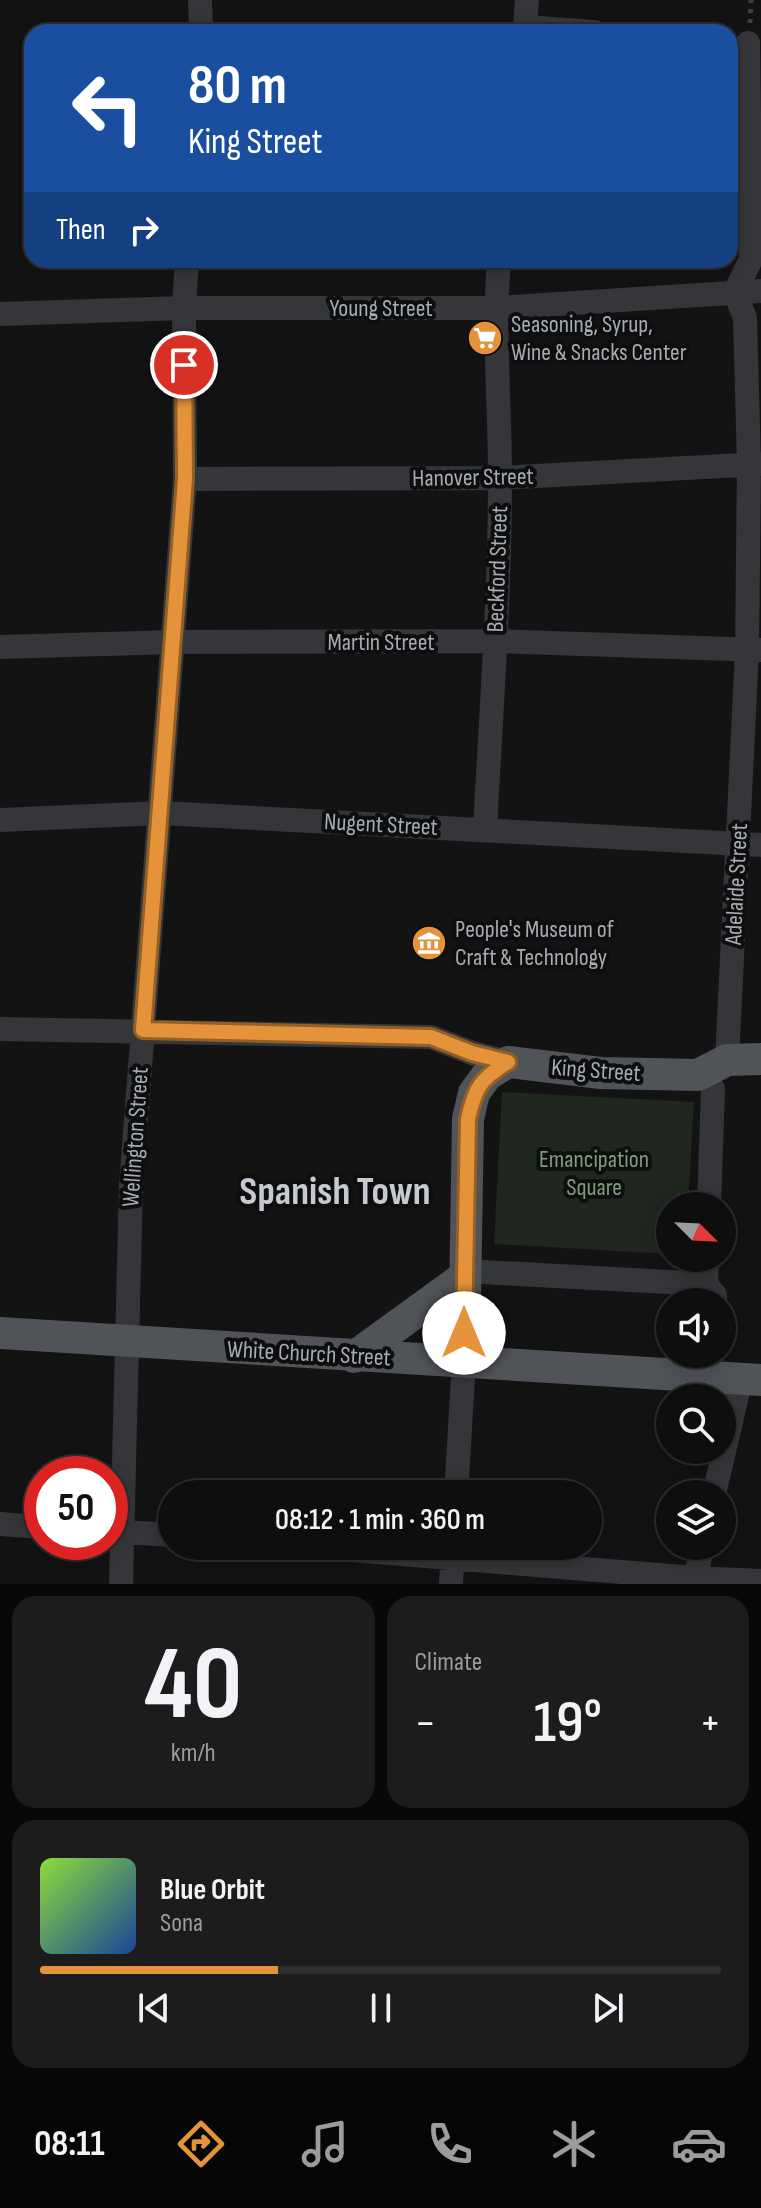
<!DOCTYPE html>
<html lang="en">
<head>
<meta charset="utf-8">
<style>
	:root { --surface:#0e0e0f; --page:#1c1c1d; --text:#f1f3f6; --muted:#9b9c9e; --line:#2e2e2f; --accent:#e5933a }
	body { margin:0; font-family:"Sofia Sans Condensed",sans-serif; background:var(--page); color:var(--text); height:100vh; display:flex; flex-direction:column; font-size:30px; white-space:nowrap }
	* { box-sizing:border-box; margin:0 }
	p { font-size:26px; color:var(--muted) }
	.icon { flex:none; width:44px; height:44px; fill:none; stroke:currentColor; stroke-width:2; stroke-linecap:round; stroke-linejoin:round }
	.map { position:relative; height:1584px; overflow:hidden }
	.details { display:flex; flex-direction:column; gap:12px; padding:12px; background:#080808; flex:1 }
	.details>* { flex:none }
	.banner { position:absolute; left:24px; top:24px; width:714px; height:244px; border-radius:24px; box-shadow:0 4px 20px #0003,0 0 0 2px var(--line); background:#1a4fa0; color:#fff; overflow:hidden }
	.needle { width:52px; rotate:114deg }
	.controls { position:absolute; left:656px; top:1192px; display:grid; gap:16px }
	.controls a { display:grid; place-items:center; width:80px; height:80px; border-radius:50%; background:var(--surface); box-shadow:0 4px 20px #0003,0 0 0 2px var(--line); font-size:40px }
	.speed { position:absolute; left:24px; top:1456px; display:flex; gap:16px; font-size:40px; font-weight:700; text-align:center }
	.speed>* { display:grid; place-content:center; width:104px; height:104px; border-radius:50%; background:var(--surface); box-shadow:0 4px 20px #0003,0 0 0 2px var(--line); line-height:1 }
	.speed .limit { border:12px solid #d22; background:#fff; color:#111 }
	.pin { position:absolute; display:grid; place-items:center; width:68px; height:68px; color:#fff; margin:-34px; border:4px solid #fff; border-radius:50%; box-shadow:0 2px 8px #0007 }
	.me { position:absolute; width:88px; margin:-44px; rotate:0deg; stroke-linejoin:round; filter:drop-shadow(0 0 6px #0008) }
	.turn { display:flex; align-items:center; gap:28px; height:168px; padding:0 32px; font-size:36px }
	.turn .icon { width:104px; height:104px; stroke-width:2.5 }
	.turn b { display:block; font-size:56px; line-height:68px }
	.then { display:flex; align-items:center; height:76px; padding:0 32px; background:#0003; gap:16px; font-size:30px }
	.big { font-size:60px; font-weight:600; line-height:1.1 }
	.details .tile { flex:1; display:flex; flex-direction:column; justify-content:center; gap:12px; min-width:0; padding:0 28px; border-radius:24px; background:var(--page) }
	.details .dial { align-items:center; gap:0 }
	.dial b { font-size:104px; line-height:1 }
	.song { display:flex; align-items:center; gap:24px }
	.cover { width:96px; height:96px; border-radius:12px; background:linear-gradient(135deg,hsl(90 70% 55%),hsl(220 70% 35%)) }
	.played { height:8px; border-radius:4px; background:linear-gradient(90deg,var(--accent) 35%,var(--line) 35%) }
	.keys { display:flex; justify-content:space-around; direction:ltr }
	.heat { display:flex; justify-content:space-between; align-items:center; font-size:44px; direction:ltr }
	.details .tiles { flex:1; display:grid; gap:12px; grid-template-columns:1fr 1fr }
	.tile:last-child { grid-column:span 2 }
	.trip { position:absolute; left:158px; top:1480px; width:444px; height:80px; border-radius:40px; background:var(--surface); box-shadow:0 4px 20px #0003,0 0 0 2px var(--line); font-weight:600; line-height:80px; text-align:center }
	.tabs { display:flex; height:128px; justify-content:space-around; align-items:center; background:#060606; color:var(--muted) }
	.tabs .icon { width:56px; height:56px }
	.tabs .current { color:var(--accent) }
	.tabs b { font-size:36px; color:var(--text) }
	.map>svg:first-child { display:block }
	.green { fill:#1f271f }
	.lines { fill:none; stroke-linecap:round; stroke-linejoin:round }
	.path { stroke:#3a3d40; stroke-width:5; stroke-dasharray:4 6; stroke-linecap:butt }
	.minor { stroke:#343639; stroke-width:24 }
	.major { stroke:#505358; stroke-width:32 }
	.route-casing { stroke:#956026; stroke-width:20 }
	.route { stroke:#e5933a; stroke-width:14 }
	.labels { text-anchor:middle; stroke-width:8; stroke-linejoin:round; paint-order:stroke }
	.street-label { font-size:24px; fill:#a5acb4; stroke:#0e0e0f }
	.poi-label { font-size:24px; fill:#a5acb4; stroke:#0e0e0f; text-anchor:start }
	.park-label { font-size:24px; fill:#809e7d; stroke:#0e0e0f }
	.town-label { font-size:40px; font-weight:bold; fill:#c6cad0; stroke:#0e0e0f }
</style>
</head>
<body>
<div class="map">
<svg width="761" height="1584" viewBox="0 0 761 1584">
	<rect width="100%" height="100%" fill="#131314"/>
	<path class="green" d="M502,1092L694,1102L688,1206H670V1254L494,1244Z"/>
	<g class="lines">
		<path class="path" d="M750,23L751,0"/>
		<path class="minor" d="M200,0L201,32
			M525,27L594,32
			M525,27L527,0
			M0,314L184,308H495L761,291
			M185,479L500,478L761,464
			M0,647L174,642L495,641L761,650
			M0,820L161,813L761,845
			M485,829C491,713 500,595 500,478C500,405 493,333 499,260
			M0,1029L431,1037L472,1053L508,1062
			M727,1060L747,651L749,464L745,318L735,292L751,259L748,43
			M709,1206L713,1089
			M707,1258L706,1284L715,1295V1302
			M464,1271L706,1284
			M456,1494L464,1361
			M714,1494L741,1379
			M0,1524L42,1527
			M110,1531L172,1535
			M304,1546L695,1578L761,1581
			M121,1584L131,1185L185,479L184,308L187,260
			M451,1584L453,1546
			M695,1584L702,1546"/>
		<path class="major" d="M0,1333L761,1380
			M354,1357L464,1277
			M464,1361L468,1119L474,1093L487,1075L508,1062L601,1073L698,1075L727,1060L761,1059"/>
	</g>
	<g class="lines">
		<g class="route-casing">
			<path id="route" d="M184,365L185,479L143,1030L431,1037L472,1053L508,1062C480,1079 475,1088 468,1119L464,1333"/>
		</g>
		<use href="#route" class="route"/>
	</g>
	<defs>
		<g id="supermarket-disc" transform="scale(1.8)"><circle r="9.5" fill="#e5933a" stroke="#0e0e0f"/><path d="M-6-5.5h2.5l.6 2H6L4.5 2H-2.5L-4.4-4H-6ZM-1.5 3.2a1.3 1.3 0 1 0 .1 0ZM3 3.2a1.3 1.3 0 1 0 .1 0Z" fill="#fff"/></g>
		<g id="museum-disc" transform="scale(1.8)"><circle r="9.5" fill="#e5933a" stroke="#0e0e0f"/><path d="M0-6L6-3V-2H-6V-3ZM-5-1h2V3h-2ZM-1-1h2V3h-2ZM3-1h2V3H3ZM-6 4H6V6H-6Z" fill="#fff"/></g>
	</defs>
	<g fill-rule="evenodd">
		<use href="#supermarket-disc" x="485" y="338"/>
		<use href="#museum-disc" x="429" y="943"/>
	</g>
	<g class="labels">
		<g class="street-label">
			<text x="381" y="316">Young Street</text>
			<text transform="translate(473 477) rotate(-1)" y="8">Hanover Street</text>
			<text transform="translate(497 569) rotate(-88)" y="8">Beckford Street</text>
			<text x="381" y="650">Martin Street</text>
			<text transform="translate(381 824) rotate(3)" y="8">Nugent Street</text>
			<text transform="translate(736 884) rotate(-87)" y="8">Adelaide Street</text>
			<text transform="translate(596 1070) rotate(4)" y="8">King Street</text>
			<text transform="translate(135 1137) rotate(-86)" y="8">Wellington Street</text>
			<text transform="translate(309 1353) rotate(3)" y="8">White Church Street</text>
		</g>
		<g class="poi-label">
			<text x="511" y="332">Seasoning, Syrup,<tspan x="511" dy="28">Wine &amp; Snacks Center</tspan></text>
			<text x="455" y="937">People's Museum of<tspan x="455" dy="28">Craft &amp; Technology</tspan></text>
		</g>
		<g class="park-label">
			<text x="594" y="1167">Emancipation<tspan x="594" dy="28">Square</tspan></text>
		</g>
		<g class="town-label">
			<text x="335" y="1204">Spanish Town</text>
		</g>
	</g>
</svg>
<div class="controls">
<a><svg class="needle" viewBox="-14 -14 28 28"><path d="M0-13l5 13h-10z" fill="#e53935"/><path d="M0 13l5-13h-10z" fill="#9b9c9e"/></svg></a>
<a><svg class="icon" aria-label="sound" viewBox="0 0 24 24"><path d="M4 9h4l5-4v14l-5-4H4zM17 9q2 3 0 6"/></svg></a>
<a><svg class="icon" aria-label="search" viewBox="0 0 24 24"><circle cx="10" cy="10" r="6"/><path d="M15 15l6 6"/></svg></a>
<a><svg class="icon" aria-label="layers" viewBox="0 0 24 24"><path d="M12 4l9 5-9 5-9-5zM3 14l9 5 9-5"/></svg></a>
</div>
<div class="speed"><div class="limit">50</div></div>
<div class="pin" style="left:184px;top:365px;background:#d93025"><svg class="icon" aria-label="arrive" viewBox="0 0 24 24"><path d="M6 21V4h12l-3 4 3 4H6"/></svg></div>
<svg class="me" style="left:464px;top:1333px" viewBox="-20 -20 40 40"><circle r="19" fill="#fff"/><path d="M0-13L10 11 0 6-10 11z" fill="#e5933a"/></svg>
<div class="trip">08:12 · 1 min · 360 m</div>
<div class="banner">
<div class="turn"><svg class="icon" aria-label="left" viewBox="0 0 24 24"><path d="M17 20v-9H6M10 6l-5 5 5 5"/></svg><div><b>80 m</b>King Street</div></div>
<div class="then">Then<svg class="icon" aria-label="right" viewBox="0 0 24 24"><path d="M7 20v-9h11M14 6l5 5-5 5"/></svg></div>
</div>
</div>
<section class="details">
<div class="tiles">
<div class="tile dial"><b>40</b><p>km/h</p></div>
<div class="tile"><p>Climate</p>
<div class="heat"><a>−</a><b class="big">19°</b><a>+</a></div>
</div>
<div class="tile">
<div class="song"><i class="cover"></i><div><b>Blue Orbit</b><p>Sona</p></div></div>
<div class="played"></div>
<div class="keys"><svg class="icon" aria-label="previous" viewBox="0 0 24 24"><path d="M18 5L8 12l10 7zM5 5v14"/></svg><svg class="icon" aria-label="pause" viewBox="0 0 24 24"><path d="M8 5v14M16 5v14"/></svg><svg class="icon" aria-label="next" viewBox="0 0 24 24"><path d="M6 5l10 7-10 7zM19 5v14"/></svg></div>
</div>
</div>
</section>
<nav class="tabs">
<b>08:11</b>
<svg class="icon current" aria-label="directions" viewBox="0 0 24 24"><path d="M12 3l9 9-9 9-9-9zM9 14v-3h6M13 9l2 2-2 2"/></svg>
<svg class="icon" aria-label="music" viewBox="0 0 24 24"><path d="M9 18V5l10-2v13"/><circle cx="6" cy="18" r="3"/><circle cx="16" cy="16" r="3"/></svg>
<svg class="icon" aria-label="phone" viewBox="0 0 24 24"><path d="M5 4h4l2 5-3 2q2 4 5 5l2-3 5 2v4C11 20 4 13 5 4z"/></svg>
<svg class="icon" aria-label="climate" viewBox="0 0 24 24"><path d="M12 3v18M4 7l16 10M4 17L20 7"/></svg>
<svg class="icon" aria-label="car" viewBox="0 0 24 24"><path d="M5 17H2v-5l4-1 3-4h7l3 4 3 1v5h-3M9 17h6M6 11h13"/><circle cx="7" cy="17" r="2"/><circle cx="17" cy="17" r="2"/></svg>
</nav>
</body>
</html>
